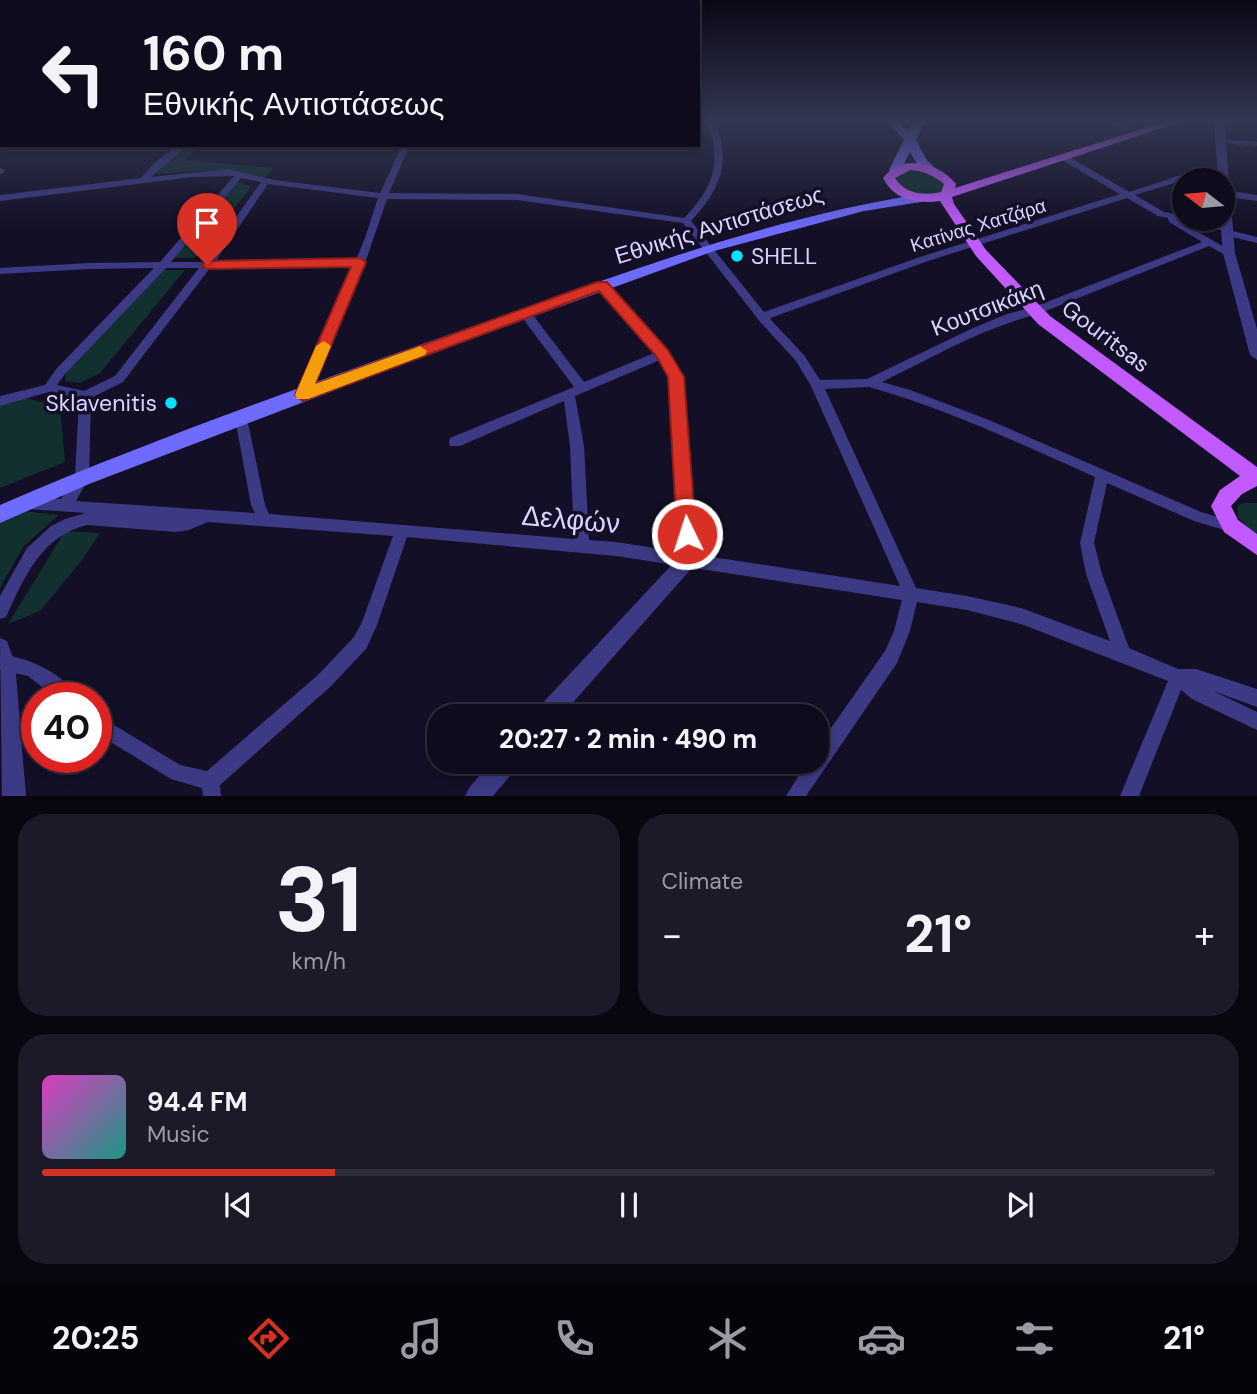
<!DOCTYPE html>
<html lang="en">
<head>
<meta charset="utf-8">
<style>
	:root { --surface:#0e0b1c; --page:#1c1929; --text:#f1f3f6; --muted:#9b9ba3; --line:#2e2b3b; --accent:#d93025 }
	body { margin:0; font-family:"DM Sans",sans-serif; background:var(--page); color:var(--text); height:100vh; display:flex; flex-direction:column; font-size:26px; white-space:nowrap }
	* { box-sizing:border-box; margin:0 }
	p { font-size:23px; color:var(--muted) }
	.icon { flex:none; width:38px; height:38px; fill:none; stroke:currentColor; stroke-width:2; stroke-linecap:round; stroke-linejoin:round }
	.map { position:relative; height:796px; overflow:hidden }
	.details { display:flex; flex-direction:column; gap:18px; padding:18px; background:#08060f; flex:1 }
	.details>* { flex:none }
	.guide { position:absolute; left:0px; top:0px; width:700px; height:147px; box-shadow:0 4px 10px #0003,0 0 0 2px var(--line); background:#0e0b1c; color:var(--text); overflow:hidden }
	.needle { width:46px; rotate:286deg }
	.tools { position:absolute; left:1172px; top:168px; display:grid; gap:14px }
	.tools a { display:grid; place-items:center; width:63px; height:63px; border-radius:50%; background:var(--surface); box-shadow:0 4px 10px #0003,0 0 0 2px var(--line); font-size:35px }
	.speed { position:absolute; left:21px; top:682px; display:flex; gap:14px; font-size:35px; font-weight:700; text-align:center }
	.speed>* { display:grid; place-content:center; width:91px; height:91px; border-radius:50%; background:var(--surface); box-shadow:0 4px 10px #0003,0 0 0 2px var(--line); line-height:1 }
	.speed .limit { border:10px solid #d22; background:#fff; color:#111 }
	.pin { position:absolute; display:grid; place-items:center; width:60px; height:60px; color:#fff; margin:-72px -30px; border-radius:50% 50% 50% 0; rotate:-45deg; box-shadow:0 0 7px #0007 }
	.pin .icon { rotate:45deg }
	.me { position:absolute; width:77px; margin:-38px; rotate:356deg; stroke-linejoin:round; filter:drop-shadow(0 0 5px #0008) }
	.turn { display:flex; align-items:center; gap:24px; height:147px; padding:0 28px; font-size:32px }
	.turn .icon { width:91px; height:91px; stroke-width:2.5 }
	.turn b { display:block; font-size:49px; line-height:60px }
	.big { font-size:52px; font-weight:800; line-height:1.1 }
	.details .tile { flex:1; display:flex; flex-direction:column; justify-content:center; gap:10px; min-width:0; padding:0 24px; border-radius:28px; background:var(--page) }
	.details .dial { align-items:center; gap:0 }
	.dial b { font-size:91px; line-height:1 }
	.song { display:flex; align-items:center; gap:21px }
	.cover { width:84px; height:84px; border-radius:10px; background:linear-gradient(135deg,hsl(310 70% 55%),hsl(170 70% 35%)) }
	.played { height:7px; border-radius:4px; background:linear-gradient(90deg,var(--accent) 25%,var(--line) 25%) }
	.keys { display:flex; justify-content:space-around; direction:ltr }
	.heat { display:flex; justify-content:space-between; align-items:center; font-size:38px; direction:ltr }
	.details .tiles { flex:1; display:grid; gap:18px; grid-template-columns:1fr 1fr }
	.tile:last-child { grid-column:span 2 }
	.trip { position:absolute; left:427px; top:704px; width:402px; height:70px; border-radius:28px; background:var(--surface); box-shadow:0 4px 10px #0003,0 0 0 2px var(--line); font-weight:800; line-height:70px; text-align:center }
	.dock { display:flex; height:112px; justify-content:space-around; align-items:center; background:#06040b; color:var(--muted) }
	.dock .icon { width:49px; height:49px }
	.dock .on { color:var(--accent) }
	.dock b { font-size:32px; color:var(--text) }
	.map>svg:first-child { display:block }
	.green { fill:#12302f }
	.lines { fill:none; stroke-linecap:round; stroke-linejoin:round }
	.minor { fill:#3d3a85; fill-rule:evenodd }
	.tertiary { fill:#3d3a85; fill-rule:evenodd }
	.secondary { fill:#6f6bff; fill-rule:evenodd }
	.primary { fill:#c25bff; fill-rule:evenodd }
	.route { fill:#d93025; stroke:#8d1f18; stroke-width:2 }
	.slow { fill:#f59e0b }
	.poi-dot { fill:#00e5ff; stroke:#130f26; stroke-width:2.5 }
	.labels { text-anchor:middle; stroke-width:7; stroke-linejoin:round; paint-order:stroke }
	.far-street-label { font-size:19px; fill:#d9d4ff; stroke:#130f26 }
	.street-label { font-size:23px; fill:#d9d4ff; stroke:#130f26 }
	.poi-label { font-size:23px; fill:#d9d4ff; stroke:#130f26; text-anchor:start }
	.near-street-label { font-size:28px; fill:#d9d4ff; stroke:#130f26 }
</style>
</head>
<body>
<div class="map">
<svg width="1257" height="796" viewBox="0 0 1257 796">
	<rect width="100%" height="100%" fill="#130f26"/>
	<path class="green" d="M188,145H201L184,160L273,168L264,178C229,167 196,171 159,174L153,171Z
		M907,169L930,172L944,184L941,192C923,200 907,191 893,181L896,173Z
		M237,181L251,187L195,258H174Z
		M162,270H185L100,373L80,383L65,381L66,371Z
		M24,398L60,406L65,462L0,488V402Z
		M1243,503H1257V537L1238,517V506Z
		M25,511L59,515L24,546L0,588V519Z
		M65,531L100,533L82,560L40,611L8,624Z"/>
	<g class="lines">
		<path class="minor" d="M706,120H714C732,162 721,189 691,221L764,312L920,257L1120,194L1060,159V155H1066L1129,192L1184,174L1211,178L1212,180H1184L1135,195L1164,212L1185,216V219H1197L1230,226L1232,228L1229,230L1257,237V243L1224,235L1222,233L1225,231L1180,221L1234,253L1233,255H1225L1209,246L1038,314C983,328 933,357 882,382L910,390L989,420L1201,512L1236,522L1238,526L1236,530L1231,532L1194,521L1107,483L1094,543L1102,574L1129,648L1178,669H1196L1257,689V707L1213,691L1257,712V730L1192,699L1181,690L1139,796H1120L1168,681L1021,624L967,610L917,602L910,631L897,663L806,796H786L808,761H817V748L885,651L894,631L902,600L616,556L407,537L377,625L366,649L330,687L220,785L221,796H203L202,788L171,779L96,733V714L180,765L207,771L318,675L354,637L362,622L393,536L208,522L189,530L176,532L87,525C41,536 24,578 6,617L0,619V596L27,548L51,526L65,519L86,513L28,509L23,507L21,503L23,499L28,497L61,499L75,477L79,399L49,392L0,406V396L45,385L57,368L154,268L89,269L0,274V268L89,263L160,262L234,176L193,177L0,201V195L141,178C152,165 171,145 188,145L151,177L228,169L274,180L380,193L402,145H410L389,193L517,194L684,218C714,187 723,161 706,120ZM241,178L261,182L204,262H171ZM268,184L378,198L365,238L356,260L215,262ZM1127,198L1158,216L1168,218L1169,222L1202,242L1031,308L1007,314L971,329L867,379L820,380L804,355L770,319L773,317L928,261ZM387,199L517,200L683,223L761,323L796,361L811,386L900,586L616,542L589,540L584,446L575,396L667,357L669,354L667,351H659L584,382L529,310H521L520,313L521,316L574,387L450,438L449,442L450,446H460L564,401L570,446L574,539L269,514L265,505L247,418L245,415H237L235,418L251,505L255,513L76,501L89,478L91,398L123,382L210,268L353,266L297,395L303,400L307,398L365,263ZM166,268H199L115,376L84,391L57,385L65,374ZM869,387C947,409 1021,444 1095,477L1080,543L1086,574L1110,641L1021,608L967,596L916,588L825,389Z
			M1106,120H1117L1131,128L1124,130Z
			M0,122H2V126H0Z
			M1218,139L1257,142V146L1221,143H1218Z
			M0,168L4,169V173L0,174Z
			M1224,190L1257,195V201L1223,196Z
			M4,655C28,658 67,674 76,698H56L28,676L0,670V656Z"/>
		<path class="tertiary" d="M1214,120H1224L1235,253L1257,329V360L1250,355L1223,253L1220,219H1223V180H1218Z
			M602,281L607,282L668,350L684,377L699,560L561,716H535L538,708L679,557L668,377L657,357L597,288L595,285Z
			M0,638L7,641L15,663L26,796H2Z
			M492,761H520L516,769L493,796H465L469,788Z"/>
		<path class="secondary" d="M886,120H897L908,132L914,120H925L916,140L926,159L937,170L935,173H927L917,164L910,152L899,173H891L889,170L904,140Z
			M922,194L928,198L927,201L864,211L714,251L451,346L89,484L0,523V505C160,436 326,378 491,320C632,270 773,217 922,194Z"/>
		<path class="primary" d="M1170,120H1187L952,197L954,204L986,250L1050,316L1257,467V486L1242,494L1231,506L1238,520L1257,534V555L1224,532L1211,506L1220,490L1240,476L1038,324L976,256L940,201C917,204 894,200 883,178C901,153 939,162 956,184L955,188ZM910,170C923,171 934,175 944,184L941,192C924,196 905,194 895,178Z"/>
	</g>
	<linearGradient id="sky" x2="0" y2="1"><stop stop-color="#0a0815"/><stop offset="0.52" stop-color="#333752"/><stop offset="1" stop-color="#333752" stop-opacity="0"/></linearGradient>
	<rect width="1257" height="231" fill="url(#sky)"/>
	<path class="route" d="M360,258L366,262L315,384L597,282H607L668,350L684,377L696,534L693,539L687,542L680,539L677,534L668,377L657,357L599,291L303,401L295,395L351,267L207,269L201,265L207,261Z"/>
	<path class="slow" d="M324,341L331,346L315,384L415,348L420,346L427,351L425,355L308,399H297L295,395L316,346Z"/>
	<g class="poi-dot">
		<circle cx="737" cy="256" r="7"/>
		<circle cx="171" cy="403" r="7"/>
	</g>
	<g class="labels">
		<g class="far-street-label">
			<text transform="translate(978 225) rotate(-17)" y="7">Κατίνας Χατζάρα</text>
		</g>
		<g class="street-label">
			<text transform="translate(719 225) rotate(-17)" y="8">Εθνικής Αντιστάσεως</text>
			<text transform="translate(987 308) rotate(-21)" y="8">Κουτσικάκη</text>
			<text transform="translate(1106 336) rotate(37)" y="8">Gouritsas</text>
		</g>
		<g class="poi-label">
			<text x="751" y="264">SHELL</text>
			<text x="157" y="411" text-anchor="end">Sklavenitis</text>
		</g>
		<g class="near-street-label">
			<text transform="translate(571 519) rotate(5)" y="10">Δελφών</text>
		</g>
	</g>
</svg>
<div class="tools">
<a><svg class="needle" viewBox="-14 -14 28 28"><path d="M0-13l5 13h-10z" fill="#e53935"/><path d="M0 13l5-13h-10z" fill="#9b9ba3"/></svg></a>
</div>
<div class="speed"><div class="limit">40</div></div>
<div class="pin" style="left:207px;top:265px;background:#d93025"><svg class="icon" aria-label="arrive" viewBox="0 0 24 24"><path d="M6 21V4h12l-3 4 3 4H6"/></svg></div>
<svg class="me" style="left:687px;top:534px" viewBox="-20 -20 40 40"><circle r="17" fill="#d93025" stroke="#fff" stroke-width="3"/><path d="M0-11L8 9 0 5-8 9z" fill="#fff"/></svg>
<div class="trip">20:27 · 2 min · 490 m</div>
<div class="guide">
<div class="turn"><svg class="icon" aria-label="left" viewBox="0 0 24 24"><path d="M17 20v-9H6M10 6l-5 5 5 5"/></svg><div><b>160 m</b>Εθνικής Αντιστάσεως</div></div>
</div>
</div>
<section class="details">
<div class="tiles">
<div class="tile dial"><b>31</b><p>km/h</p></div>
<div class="tile"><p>Climate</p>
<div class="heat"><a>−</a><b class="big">21°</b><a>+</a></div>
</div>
<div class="tile">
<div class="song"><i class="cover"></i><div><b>94.4 FM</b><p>Music</p></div></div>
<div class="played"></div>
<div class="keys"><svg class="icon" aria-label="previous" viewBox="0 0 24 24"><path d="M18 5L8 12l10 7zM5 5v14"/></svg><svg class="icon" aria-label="pause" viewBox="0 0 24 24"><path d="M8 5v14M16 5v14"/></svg><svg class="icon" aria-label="next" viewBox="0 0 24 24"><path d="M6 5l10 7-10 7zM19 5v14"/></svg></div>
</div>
</div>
</section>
<nav class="dock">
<b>20:25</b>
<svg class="icon on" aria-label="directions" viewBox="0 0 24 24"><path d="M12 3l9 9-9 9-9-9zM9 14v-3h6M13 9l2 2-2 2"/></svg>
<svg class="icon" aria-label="music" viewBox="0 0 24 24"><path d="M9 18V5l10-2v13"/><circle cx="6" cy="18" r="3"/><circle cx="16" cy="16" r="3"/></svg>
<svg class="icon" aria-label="phone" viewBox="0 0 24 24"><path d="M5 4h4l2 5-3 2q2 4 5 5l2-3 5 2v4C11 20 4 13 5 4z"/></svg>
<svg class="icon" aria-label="climate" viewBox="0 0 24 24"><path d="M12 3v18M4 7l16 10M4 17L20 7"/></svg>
<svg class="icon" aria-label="car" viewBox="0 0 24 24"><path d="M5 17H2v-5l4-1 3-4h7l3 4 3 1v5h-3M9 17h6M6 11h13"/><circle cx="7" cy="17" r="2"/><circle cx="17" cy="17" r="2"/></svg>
<svg class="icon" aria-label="filters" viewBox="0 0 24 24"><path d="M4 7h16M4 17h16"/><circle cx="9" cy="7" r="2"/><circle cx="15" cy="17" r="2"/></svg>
<b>21°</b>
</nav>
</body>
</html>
